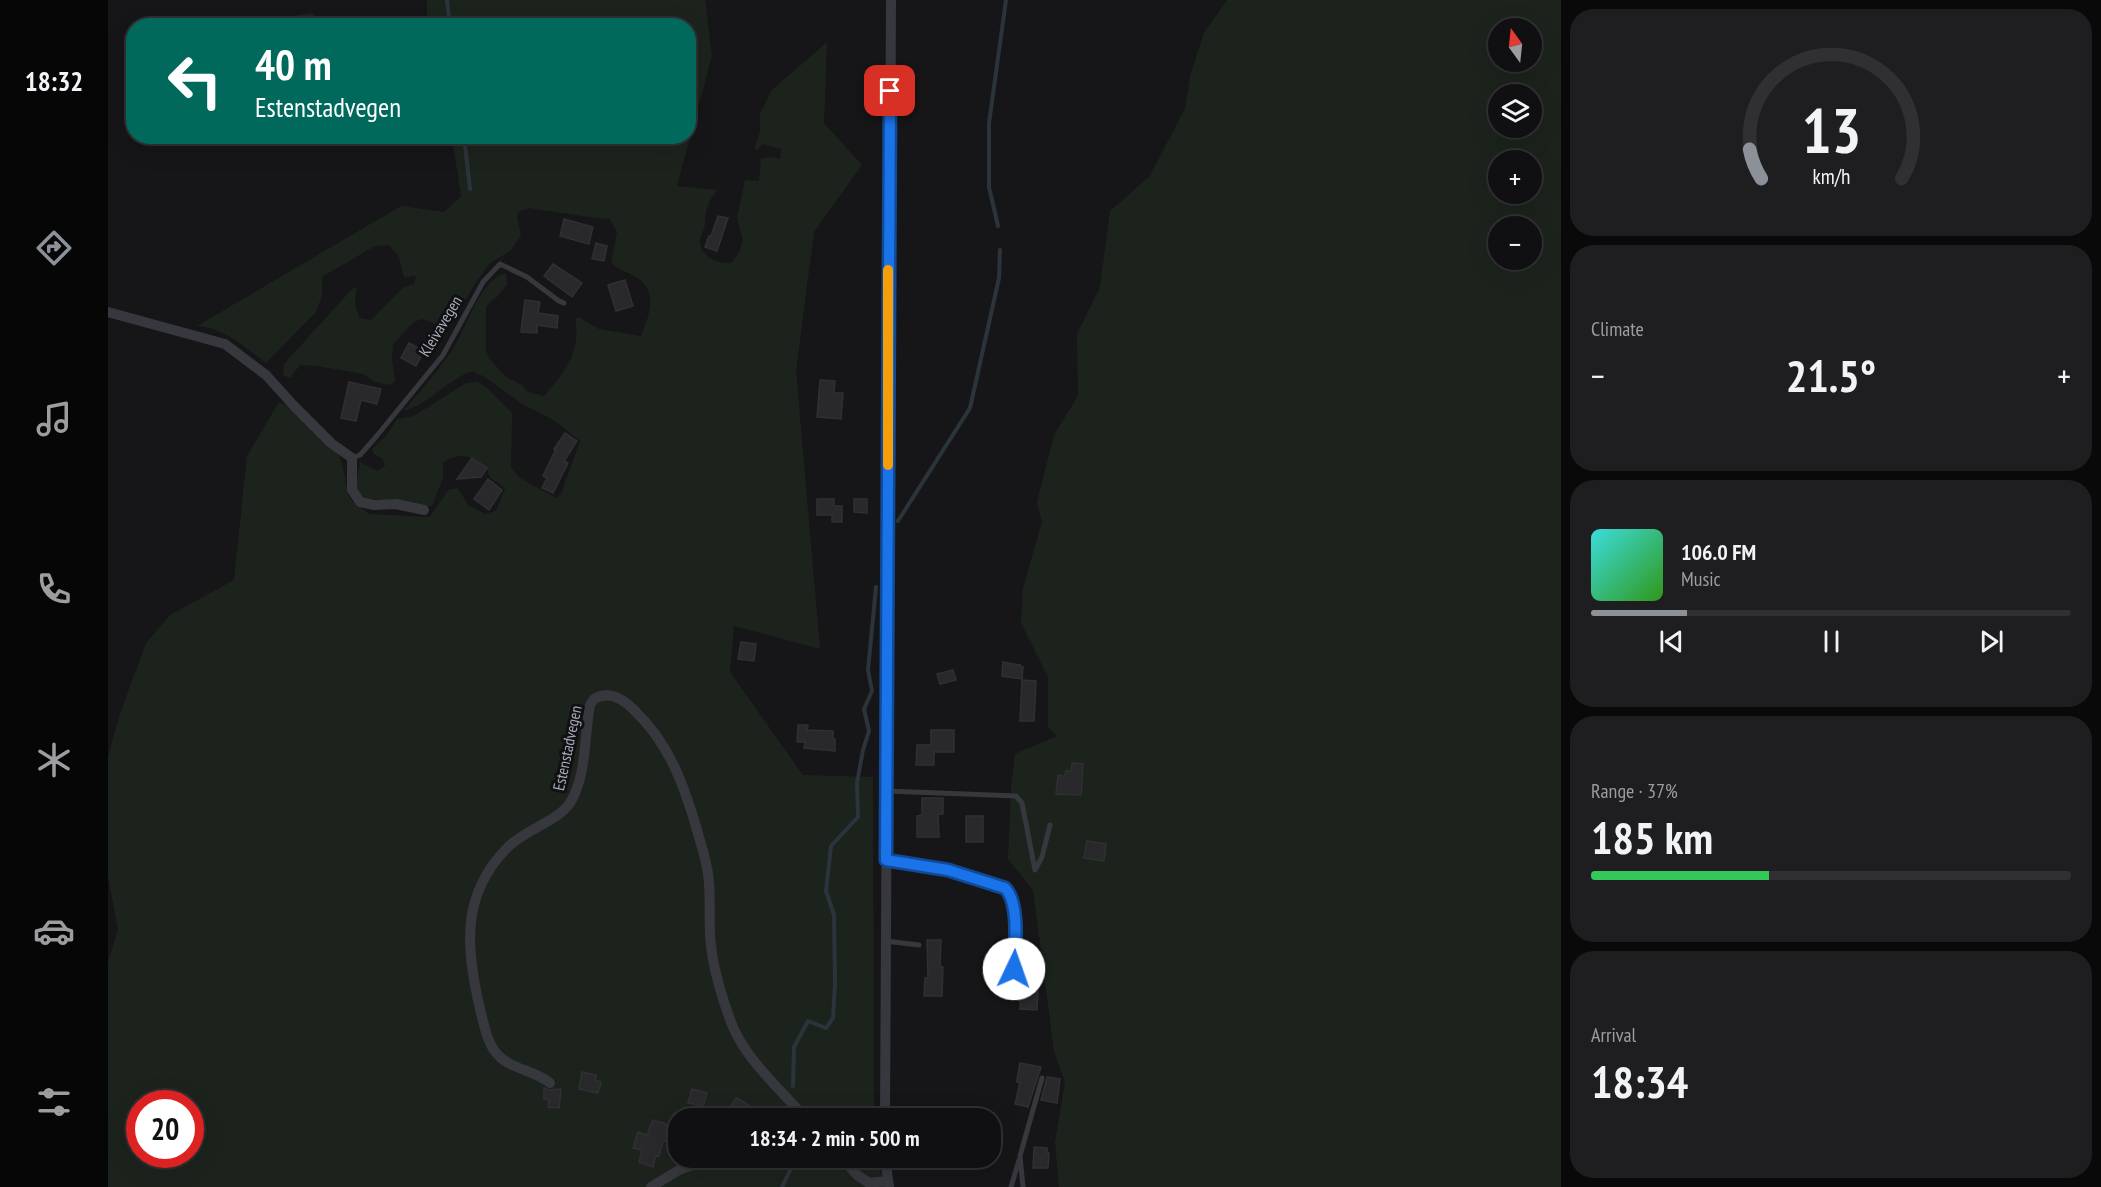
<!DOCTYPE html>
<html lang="en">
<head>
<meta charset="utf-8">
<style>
	:root { --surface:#101012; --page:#1e1e20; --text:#f1f3f6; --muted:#9c9d9f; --line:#303032; --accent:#8c9099 }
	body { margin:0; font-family:"PT Sans Narrow",sans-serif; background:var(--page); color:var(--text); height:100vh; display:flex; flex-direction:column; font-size:22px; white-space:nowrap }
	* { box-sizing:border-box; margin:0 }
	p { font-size:20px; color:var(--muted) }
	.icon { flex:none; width:33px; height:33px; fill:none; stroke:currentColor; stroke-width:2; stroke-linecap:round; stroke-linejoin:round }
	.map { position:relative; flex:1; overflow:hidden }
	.panel { display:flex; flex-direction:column; gap:9px; padding:9px; background:#09090a; width:540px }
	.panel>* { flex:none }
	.top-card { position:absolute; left:18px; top:18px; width:570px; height:126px; border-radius:24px; box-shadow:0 6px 24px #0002,0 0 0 2px var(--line); background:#00695c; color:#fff; overflow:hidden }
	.needle { width:39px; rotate:345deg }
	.buttons { position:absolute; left:1380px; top:18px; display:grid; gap:12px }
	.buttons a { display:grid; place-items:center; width:54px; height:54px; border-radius:50%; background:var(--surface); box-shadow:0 6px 24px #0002,0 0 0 2px var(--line); font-size:30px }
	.speed { position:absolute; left:18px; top:1090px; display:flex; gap:12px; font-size:30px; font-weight:700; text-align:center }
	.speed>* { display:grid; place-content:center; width:78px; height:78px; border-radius:50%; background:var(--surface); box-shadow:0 6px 24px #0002,0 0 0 2px var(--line); line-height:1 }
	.speed .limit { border:9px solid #d22; background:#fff; color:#111 }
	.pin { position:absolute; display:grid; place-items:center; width:51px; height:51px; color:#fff; margin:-26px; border-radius:12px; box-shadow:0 3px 9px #0006 }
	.me { position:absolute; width:66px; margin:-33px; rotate:3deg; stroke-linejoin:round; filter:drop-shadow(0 0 4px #0008) }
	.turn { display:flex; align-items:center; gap:21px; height:126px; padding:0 30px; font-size:27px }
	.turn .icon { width:78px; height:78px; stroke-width:2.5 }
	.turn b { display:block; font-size:42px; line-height:51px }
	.big { font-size:45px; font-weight:600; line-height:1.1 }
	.panel .tile { flex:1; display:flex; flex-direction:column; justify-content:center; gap:9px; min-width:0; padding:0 21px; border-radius:24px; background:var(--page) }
	.panel .dial { align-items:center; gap:0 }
	.dial svg { height:156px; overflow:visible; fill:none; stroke:var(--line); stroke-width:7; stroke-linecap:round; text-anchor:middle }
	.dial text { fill:var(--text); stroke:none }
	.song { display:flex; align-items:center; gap:18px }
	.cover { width:72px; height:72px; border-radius:9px; background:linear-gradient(135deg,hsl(180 70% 55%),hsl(110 70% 35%)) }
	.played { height:6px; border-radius:3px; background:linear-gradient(90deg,var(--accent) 20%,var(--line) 20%) }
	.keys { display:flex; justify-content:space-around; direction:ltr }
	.heat { display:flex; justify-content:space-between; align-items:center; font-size:33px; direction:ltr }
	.charge { height:9px; border-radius:4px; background:linear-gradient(90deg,#34c759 37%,var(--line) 0) }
	.trip { position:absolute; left:560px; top:1108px; width:333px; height:60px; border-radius:24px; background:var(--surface); box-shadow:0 6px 24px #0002,0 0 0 2px var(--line); font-weight:600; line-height:60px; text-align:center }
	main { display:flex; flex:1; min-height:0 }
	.tabs { display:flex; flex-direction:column; width:108px; justify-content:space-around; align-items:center; background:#060607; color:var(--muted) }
	.tabs .icon { width:42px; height:42px }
	.tabs .current { color:var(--accent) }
	.tabs b { font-size:27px; color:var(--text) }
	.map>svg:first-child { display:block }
	.green { fill:#1c231d; fill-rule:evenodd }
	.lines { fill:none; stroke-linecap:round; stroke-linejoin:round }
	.stream { stroke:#2c343b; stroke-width:4 }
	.building { fill:#29292c; stroke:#303034; stroke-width:1.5 }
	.service { stroke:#37383d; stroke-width:5 }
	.minor { stroke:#37383d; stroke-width:10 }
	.route-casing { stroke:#114b97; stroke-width:15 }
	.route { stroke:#1a73e8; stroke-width:10 }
	.slow { stroke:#f59e0b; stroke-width:10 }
	.labels { text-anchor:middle; stroke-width:6; stroke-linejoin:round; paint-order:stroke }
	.street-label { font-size:16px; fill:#a8acb8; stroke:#111113 }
</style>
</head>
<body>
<main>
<nav class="tabs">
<b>18:32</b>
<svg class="icon current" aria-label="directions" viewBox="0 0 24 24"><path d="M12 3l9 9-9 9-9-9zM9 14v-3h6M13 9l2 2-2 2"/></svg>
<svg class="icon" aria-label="music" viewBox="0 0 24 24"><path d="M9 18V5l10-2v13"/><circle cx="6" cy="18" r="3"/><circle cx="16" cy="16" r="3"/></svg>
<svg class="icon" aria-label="phone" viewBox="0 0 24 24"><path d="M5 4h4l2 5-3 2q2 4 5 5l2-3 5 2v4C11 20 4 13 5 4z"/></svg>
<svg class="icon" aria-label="climate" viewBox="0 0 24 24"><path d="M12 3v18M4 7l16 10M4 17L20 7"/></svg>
<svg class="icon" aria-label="car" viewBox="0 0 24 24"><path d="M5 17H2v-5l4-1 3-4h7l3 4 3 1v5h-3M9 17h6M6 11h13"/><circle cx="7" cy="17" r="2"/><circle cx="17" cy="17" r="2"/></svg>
<svg class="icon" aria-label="filters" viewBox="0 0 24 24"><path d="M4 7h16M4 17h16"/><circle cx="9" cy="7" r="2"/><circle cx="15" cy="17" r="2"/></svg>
</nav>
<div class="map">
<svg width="1453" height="1187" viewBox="0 0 1453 1187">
	<rect width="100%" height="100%" fill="#161618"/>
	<path class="green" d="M319,0H597L604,56L569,186L610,190C599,202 598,209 597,224C597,230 591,236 592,242C593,257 610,264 623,263L631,253L635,240L629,219L637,180L651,181L653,159L662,157L672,159L673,149L654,144L650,150L646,149L652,132V114L663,91L719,42L716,123L754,165L706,232L688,371L712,649L626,626L622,672L695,775L765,777L766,1119H570V1158H767V1162L781,1187H0V962L10,930L0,876V756L13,711L38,643L62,615L126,580L139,456L171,402L183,408L230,454L234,463L240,495L245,502L262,514L322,517L340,490L350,488L360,505L377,514L388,511L397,489C393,483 387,482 382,477C380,474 380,470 378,468C366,454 348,452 335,463V478L324,506L316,507L276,500L254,498C244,487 251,475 252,462L269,471L277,466L274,458L266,454L264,449L278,436L289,419L306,416L358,383L369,382L378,387L404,413L403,468L412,478L448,498L453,494L472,441L447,421L414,404L377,377L364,371C339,380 320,405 295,411C312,392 328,373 343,352C358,331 371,279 398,273L399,284L389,297L382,302L378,307V350L381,358L398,377L414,385L420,392L436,396C456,374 474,351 467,319L470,317L491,329L533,336C541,316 551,291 528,277C519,272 511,269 503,263L509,232L502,219L488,218L420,208L411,212L409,216L413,236L402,251L382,263L368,282L341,329L314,319L306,322L285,344L284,359L287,382L281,385L265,381L256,374L208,366L192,365L182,378L175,375L176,364L243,290L248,287L247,305L252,318L263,320L295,288L306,284L308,276L296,277L291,257L281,245L267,246L214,277V297L207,313L158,363C137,347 115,327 89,326L293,206L336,212L353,196L344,137L580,136V26L319,25ZM32,1104H82V1155H32Z
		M1119,0H1453V1187H951L947,1142L957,1082L946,1051L925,890L900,859L903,789L907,754L949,736L940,727V677L913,623L915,588L934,522L929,502L946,435L970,396L969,334L992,287L1002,211L1042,176L1077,108L1083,73L1096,33ZM1390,28H1424V62H1390ZM1390,94H1424V128H1390ZM1390,160H1424V194H1390ZM1390,226H1424V260H1390Z
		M204,13L217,25H172L184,16Z"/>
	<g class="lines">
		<path class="stream" d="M339,0L342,26
			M356,136L362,189
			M890,226L881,187V123L898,0
			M790,521L862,408L891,278L892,250
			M685,1086L686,1047L700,1021L718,1028L725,1018L727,984L726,915L718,891L723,846L750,817L749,783L755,750L761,731L756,709L764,691L760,670L768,587
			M674,1187L688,1158"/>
	</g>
	<path class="building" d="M610,216L620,218L609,251L597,247L601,236H603Z
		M456,219L485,227L481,244L452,236Z
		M488,243L499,246L496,261L484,259Z
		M445,264L474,283L464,297L436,276Z
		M517,280L525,306L508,311L500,285Z
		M417,300L432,302L430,313L450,316L449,328L429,325V333L413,332Z
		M301,343L316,351L308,366L293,358Z
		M712,380L727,381L726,393H735L733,419L709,417Z
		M241,382L273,389L269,404L253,400L248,421L233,418Z
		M457,433L469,441L456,461L460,463L445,493L434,488L439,478L435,476L448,449H446Z
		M364,458L379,468L373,477L349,479Z
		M380,479L394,490L381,510L366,499Z
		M709,499H726V506H734V522H724V515H709Z
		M746,499H759V513L746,512Z
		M633,642L648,644L646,661L630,659Z
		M895,662L912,665V666L915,667L914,679L894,676Z
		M845,670L848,680L832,684L829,674Z
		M914,680L928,681L926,721H912Z
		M690,725H700L699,730L725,731V739H727V751L696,748L697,742H689Z
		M823,730H846V752H826V765H808L809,745H823Z
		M964,763L975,764L973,795L948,794L950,775L957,776L958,771H963Z
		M814,798H835V814H830L831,837H809V816L814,815Z
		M858,816H875V842H858Z
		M979,841L998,844L996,861L976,858Z
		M819,940H833L832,966L835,967L834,996H816L817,978H820Z
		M914,973L931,975L929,1010L912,1009Z
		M912,1063L933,1067L920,1107L907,1104L912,1082H909V1079Z
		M474,1072L488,1075L487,1080L493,1082L490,1093L471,1089Z
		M939,1077L952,1079L949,1103L933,1100Z
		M436,1088L442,1090L453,1089L451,1108L440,1107L441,1100L436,1099Z
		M584,1089L599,1093L595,1106L580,1103Z
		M628,1098L641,1105L636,1115L622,1107Z
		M591,1107L627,1115L626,1119H588Z
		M545,1120L558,1124L557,1126L570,1128V1143L555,1141L551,1156L548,1155L545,1167L531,1162L534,1150L525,1148L530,1132L539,1135Z
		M926,1147L939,1148V1153H941L940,1168H925Z"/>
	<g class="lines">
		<path class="service" d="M244,458L252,455L267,438L335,355L375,282L392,264L419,277L451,301L456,303
			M779,791L908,796L914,803L927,870
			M778,860L840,870L897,888C913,903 907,948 906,969
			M927,870L934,857L942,825
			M777,941L811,945
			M903,1187L911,1160
			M915,1187L912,1156L934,1078"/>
		<path class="minor" d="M0,312L117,344L158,375L187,407L223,443L244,458V490L252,502L266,505L288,504L316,510
			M442,1083C427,1070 404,1070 390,1055C379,1044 376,1024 372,1009C358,949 352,895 400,847C417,830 450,821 462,803C479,775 476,736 482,705L486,699C501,690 515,699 526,710C561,743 576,785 589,830C593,844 598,859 600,874C603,894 601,913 602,933C603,962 613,995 623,1022C637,1060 673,1089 698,1119
			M777,1119L783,0
			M734,1158L749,1175L761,1183L779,1181
			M777,1158L781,1187
			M543,1187L571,1170L603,1158"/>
	</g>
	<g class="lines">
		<g class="route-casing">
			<path id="route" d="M782,91L778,860L840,870L897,888C912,903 907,948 906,969"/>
		</g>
		<use href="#route" class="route"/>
		<path class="slow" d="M780,465V270"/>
	</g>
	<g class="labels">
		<g class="street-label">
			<text transform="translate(332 326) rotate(-59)" y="6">Kleivavegen</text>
			<text transform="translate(459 748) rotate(-78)" y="6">Estenstadvegen</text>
		</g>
	</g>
</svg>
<div class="buttons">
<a><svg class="needle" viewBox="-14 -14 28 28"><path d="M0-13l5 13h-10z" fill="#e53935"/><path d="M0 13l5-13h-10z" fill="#9c9d9f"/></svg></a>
<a><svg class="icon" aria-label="layers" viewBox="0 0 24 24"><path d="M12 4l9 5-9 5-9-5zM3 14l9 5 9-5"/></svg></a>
<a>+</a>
<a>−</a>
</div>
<div class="speed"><div class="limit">20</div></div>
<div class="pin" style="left:782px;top:91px;background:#d93025"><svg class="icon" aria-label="arrive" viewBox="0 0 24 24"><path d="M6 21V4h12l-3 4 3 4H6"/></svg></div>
<svg class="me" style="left:906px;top:969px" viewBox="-20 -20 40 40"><circle r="19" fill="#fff"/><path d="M0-13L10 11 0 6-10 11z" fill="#1a73e8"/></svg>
<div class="trip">18:34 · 2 min · 500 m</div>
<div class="top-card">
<div class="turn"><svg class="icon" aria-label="left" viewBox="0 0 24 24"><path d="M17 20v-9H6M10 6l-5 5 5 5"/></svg><div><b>40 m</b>Estenstadvegen</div></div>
</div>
</div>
<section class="panel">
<div class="tile dial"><svg viewBox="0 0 100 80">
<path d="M14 69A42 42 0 1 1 86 69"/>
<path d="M14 69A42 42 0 0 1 8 54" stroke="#8c9099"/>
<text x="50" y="56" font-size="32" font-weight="700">13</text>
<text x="50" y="72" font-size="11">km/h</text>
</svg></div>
<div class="tile"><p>Climate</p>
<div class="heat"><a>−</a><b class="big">21.5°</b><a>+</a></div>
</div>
<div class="tile">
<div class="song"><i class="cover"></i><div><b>106.0 FM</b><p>Music</p></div></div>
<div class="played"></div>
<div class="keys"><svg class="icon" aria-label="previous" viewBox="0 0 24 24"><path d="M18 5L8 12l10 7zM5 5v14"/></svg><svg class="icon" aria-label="pause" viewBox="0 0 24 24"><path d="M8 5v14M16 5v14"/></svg><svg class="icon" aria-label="next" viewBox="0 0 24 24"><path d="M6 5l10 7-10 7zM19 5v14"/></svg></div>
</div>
<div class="tile"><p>Range · 37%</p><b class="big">185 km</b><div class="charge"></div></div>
<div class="tile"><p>Arrival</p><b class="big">18:34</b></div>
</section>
</main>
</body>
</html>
